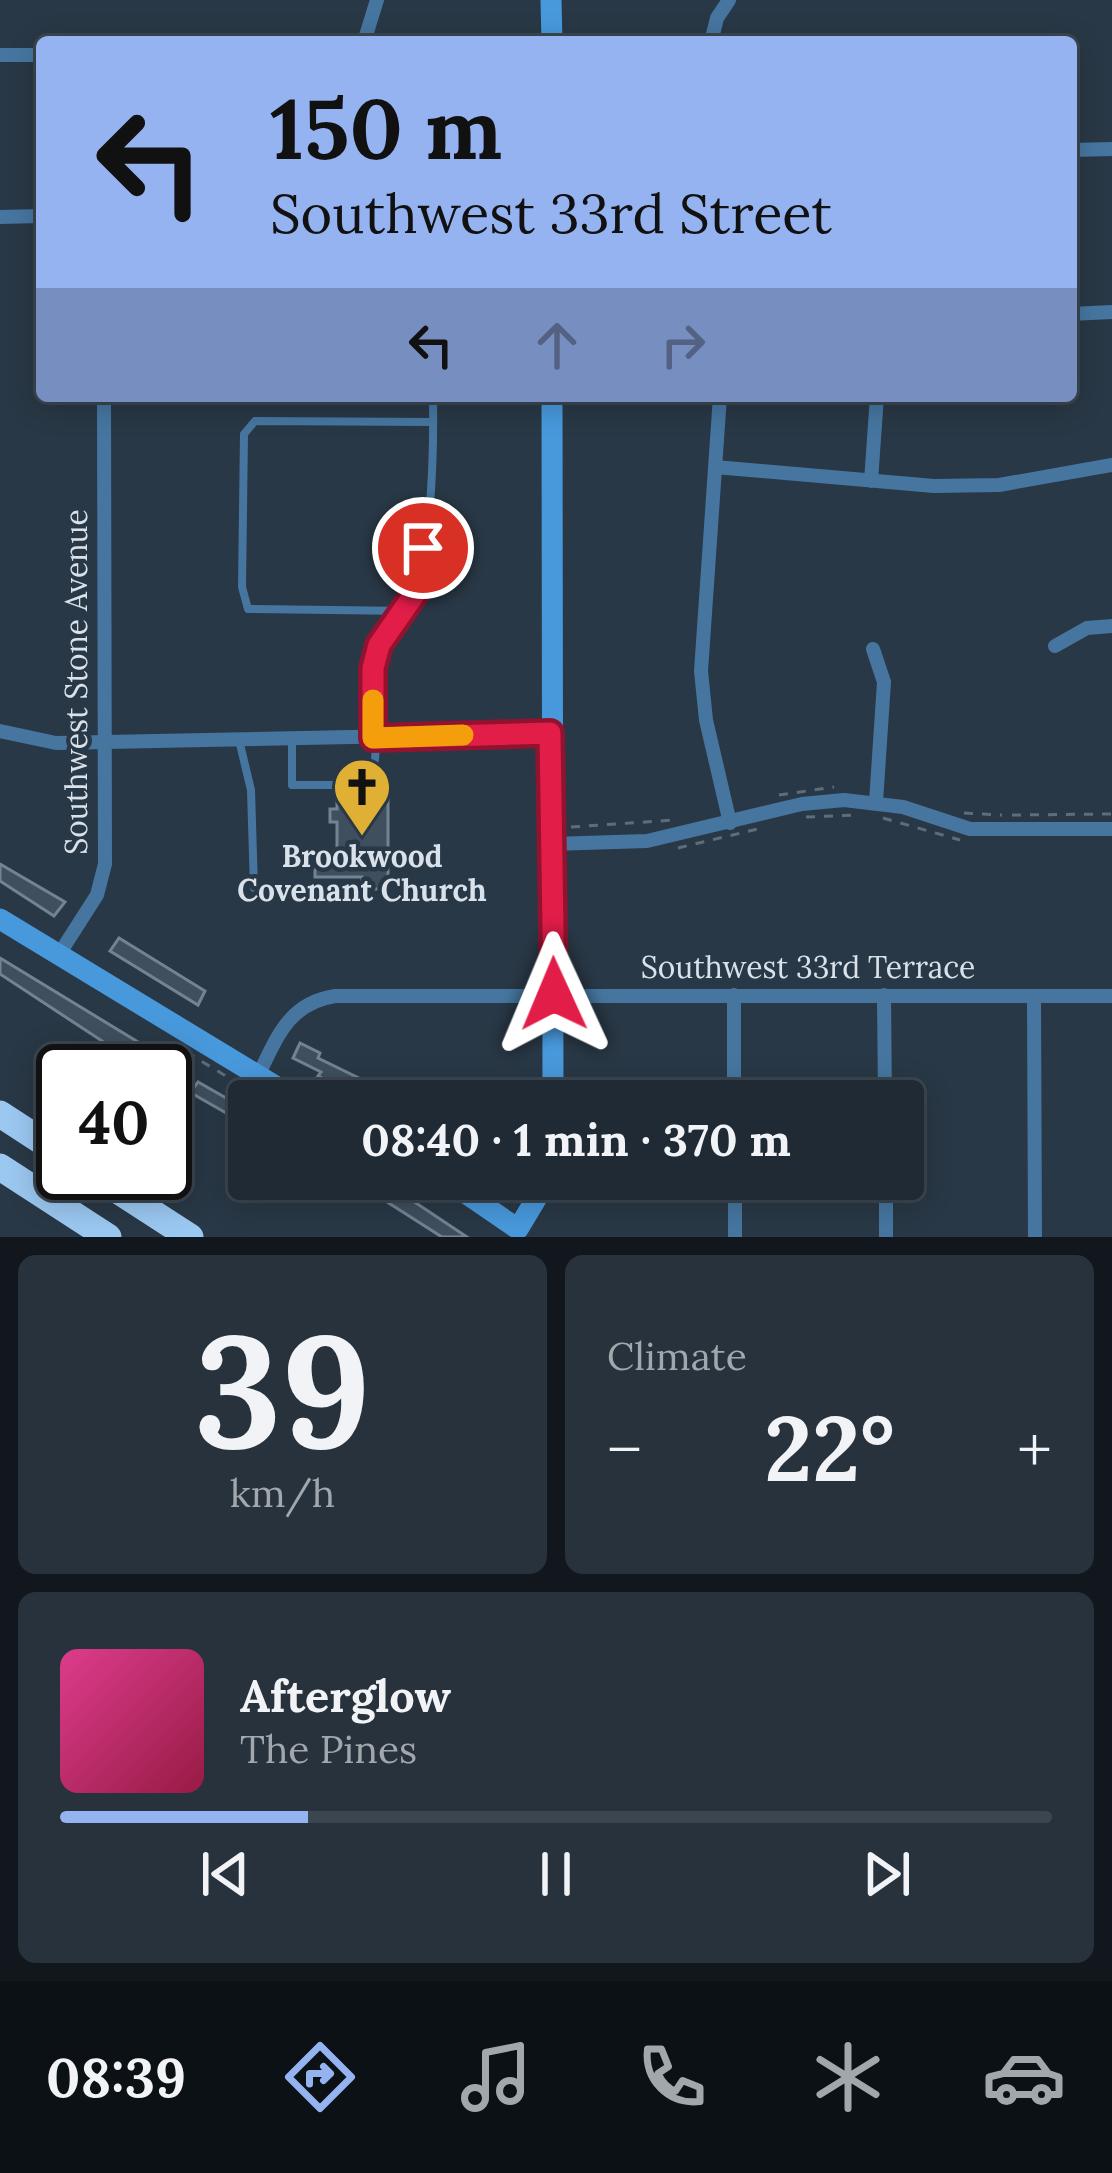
<!DOCTYPE html>
<html lang="en">
<head>
<meta charset="utf-8">
<style>
	:root { --surface:#1f2a34; --page:#27323c; --text:#f1f3f6; --muted:#a1a7ac; --line:#3c464f; --accent:#95b2f1 }
	body { margin:0; font-family:Lora,serif; background:var(--page); color:var(--text); height:100vh; display:flex; flex-direction:column; font-size:45px; white-space:nowrap }
	* { box-sizing:border-box; margin:0 }
	p { font-size:39px; color:var(--muted) }
	.icon { flex:none; width:66px; height:66px; fill:none; stroke:currentColor; stroke-width:2; stroke-linecap:round; stroke-linejoin:round }
	.map { position:relative; height:1237px; overflow:hidden }
	.panel { display:flex; flex-direction:column; gap:18px; padding:18px; background:#11171d; flex:1 }
	.panel>* { flex:none }
	.guide { position:absolute; left:36px; top:36px; width:1041px; height:366px; border-radius:12px; box-shadow:0 6px 30px #0003,0 0 0 3px var(--line); background:#95b2f1; color:#111; overflow:hidden }
	.speed { position:absolute; left:36px; top:1044px; display:flex; gap:24px; font-size:60px; font-weight:700; text-align:center }
	.speed>* { display:grid; place-content:center; width:156px; height:156px; border-radius:50%; background:var(--surface); box-shadow:0 6px 30px #0003,0 0 0 3px var(--line); line-height:1 }
	.speed .limit { border:6px solid #111; border-radius:18px; background:#fff; color:#111 }
	.pin { position:absolute; display:grid; place-items:center; width:102px; height:102px; color:#fff; margin:-51px; border:6px solid #fff; border-radius:50%; box-shadow:0 3px 12px #0007 }
	.me { position:absolute; width:132px; margin:-66px; rotate:359deg; stroke-linejoin:round; filter:drop-shadow(0 0 9px #0008) }
	.turn { display:flex; align-items:center; gap:42px; height:252px; padding:0 36px; font-size:54px }
	.turn .icon { width:156px; height:156px; stroke-width:2.5 }
	.turn b { display:block; font-size:84px; line-height:102px }
	.lanes { display:flex; align-items:center; height:114px; padding:0 36px; background:#0003; justify-content:center; gap:60px; direction:ltr }
	.lanes .off { opacity:.35 }
	.big { font-size:90px; font-weight:700; line-height:1.1 }
	.panel .card { flex:1; display:flex; flex-direction:column; justify-content:center; gap:18px; min-width:0; padding:0 42px; border-radius:18px; background:var(--page) }
	.panel .dial { align-items:center; gap:0 }
	.dial b { font-size:156px; line-height:1 }
	.song { display:flex; align-items:center; gap:36px }
	.cover { width:144px; height:144px; border-radius:18px; background:linear-gradient(135deg,hsl(330 70% 55%),hsl(340 70% 35%)) }
	.played { height:12px; border-radius:6px; background:linear-gradient(90deg,var(--accent) 25%,var(--line) 25%) }
	.keys { display:flex; justify-content:space-around; direction:ltr }
	.heat { display:flex; justify-content:space-between; align-items:center; font-size:66px; direction:ltr }
	.panel .tiles { flex:1; display:grid; gap:18px; grid-template-columns:1fr 1fr }
	.card:last-child { grid-column:span 2 }
	.trip { position:absolute; left:228px; top:1080px; width:696px; height:120px; border-radius:12px; background:var(--surface); box-shadow:0 6px 30px #0003,0 0 0 3px var(--line); font-weight:700; line-height:120px; text-align:center }
	.tabs { display:flex; height:192px; justify-content:space-around; align-items:center; background:#0c1115; color:var(--muted) }
	.tabs .icon { width:84px; height:84px }
	.tabs .on { color:var(--accent) }
	.tabs b { font-size:54px; color:var(--text) }
	.map>svg:first-child { display:block }
	.building { fill:#3f4f5d; stroke:#728393; stroke-width:3 }
	.lines { fill:none; stroke-linecap:round; stroke-linejoin:round }
	.path { stroke:#5f6d79; stroke-width:3; stroke-dasharray:9 9; stroke-linecap:butt }
	.lane { stroke:#4676a0; stroke-width:8 }
	.street { stroke:#4676a0; stroke-width:14 }
	.secondary { stroke:#4899dc; stroke-width:21 }
	.highway { stroke:#9bc8f1; stroke-width:27 }
	.route-casing { stroke:#92132f; stroke-width:30 }
	.route { stroke:#e11d48; stroke-width:21 }
	.slow { stroke:#f59e0b; stroke-width:21 }
	.labels { text-anchor:middle; stroke-width:9; stroke-linejoin:round; paint-order:stroke }
	.street-label { font-size:30px; fill:#d9e2eb; stroke:#293846 }
	.poi-label { font-size:30px; font-weight:bold; fill:#d9e2eb; stroke:#293846 }
</style>
</head>
<body>
<div class="map">
<svg width="1112" height="1237" viewBox="0 0 1112 1237">
	<rect width="100%" height="100%" fill="#293846"/>
	<path class="building" d="M367,790H388V889H362V877H315V855H337V822H330V809H337V801H358V793Z
		M0,864L65,902L54,916L0,881Z
		M119,938L205,991L198,1005L110,951Z
		M0,958L143,1045L195,1086L198,1082L249,1111V1126L184,1089L180,1095L165,1083V1071H151L128,1058L0,974Z
		M300,1043L320,1053L318,1058L406,1101H370L318,1076L321,1072L293,1058Z
		M366,1179H380L467,1237H442L362,1186Z"/>
	<g class="lines">
		<path class="path" d="M779,795L834,787
			M964,813L1002,815
			M1012,815L1112,814
			M806,817L856,815
			M883,818L960,840
			M571,827L675,820
			M678,848L762,828
			M171,1043L266,1100
			M416,1179L429,1188"/>
		<path class="lane" d="M408,611L248,609L242,587L244,434L255,421L433,422
			M292,739V785H358L370,780C383,749 369,703 373,669C377,636 409,621 417,590C432,528 434,459 433,396
			M239,740L251,790L254,888H293"/>
		<path class="street" d="M364,42L377,0
			M711,42L717,18L729,0
			M0,55H42
			M1071,150L1112,149
			M0,217L42,216
			M1071,314L1112,312
			M720,396L701,671L706,720L730,823
			M715,467L934,486L999,485L1112,465
			M871,481L877,396
			M1055,646L1087,628L1112,626
			M873,649L884,682L876,802
			M0,731L56,743L550,733
			M551,844L647,841L802,804L844,800L903,807L970,829H1112
			M58,956L97,895L105,864L104,396
			M734,995V1101
			M884,995L885,1101
			M1034,996L1035,1237
			M258,1076C277,1037 289,1003 335,996H1112
			M735,1179V1237
			M886,1179V1237"/>
		<path class="secondary" d="M551,0L552,42
			M552,396L553,1101
			M0,919L300,1101
			M445,1179L518,1229L548,1179"/>
		<path class="highway" d="M0,1114L63,1155
			M0,1167L108,1237
			M91,1173L190,1237"/>
	</g>
	<g class="lines">
		<g class="route-casing">
			<path id="route" d="M423,548L416,592L379,645L373,668V738L550,733L554,994"/>
		</g>
		<use href="#route" class="route"/>
		<path class="slow" d="M373,700V738L463,735"/>
	</g>
	<defs>
		<g id="church-pin" transform="scale(3)"><path d="M0 17L-7.5 6A9.5 9.5 0 1 1 7.5 6Z" fill="#e0b034" stroke="#293846"/><path d="M-1.2-6h2.4v3.5h3.3v2.4h-3.3V6h-2.4V-.1h-3.3v-2.4h3.3Z" fill="#111"/></g>
	</defs>
	<g fill-rule="evenodd">
		<use href="#church-pin" x="362" y="787"/>
	</g>
	<g class="labels">
		<g class="street-label">
			<text transform="translate(77 682) rotate(-90)" y="10">Southwest Stone Avenue</text>
			<text x="808" y="978">Southwest 33rd Terrace</text>
		</g>
		<g class="poi-label">
			<text x="362" y="867">Brookwood<tspan x="362" dy="34">Covenant Church</tspan></text>
		</g>
	</g>
</svg>
<div class="speed"><div class="limit">40</div></div>
<div class="pin" style="left:423px;top:548px;background:#d93025"><svg class="icon" aria-label="arrive" viewBox="0 0 24 24"><path d="M6 21V4h12l-3 4 3 4H6"/></svg></div>
<svg class="me" style="left:554px;top:994px" viewBox="-20 -20 40 40"><path d="M0-17L14 15 0 8-14 15z" fill="#e11d48" stroke="#fff" stroke-width="4"/></svg>
<div class="trip">08:40 · 1 min · 370 m</div>
<div class="guide">
<div class="turn"><svg class="icon" aria-label="left" viewBox="0 0 24 24"><path d="M17 20v-9H6M10 6l-5 5 5 5"/></svg><div><b>150 m</b>Southwest 33rd Street</div></div>
<div class="lanes"><svg class="icon" aria-label="left" viewBox="0 0 24 24"><path d="M17 20v-9H6M10 6l-5 5 5 5"/></svg><svg class="icon off" aria-label="ahead" viewBox="0 0 24 24"><path d="M12 20V5M6 11l6-6 6 6"/></svg><svg class="icon off" aria-label="right" viewBox="0 0 24 24"><path d="M7 20v-9h11M14 6l5 5-5 5"/></svg></div>
</div>
</div>
<section class="panel">
<div class="tiles">
<div class="card dial"><b>39</b><p>km/h</p></div>
<div class="card"><p>Climate</p>
<div class="heat"><a>−</a><b class="big">22°</b><a>+</a></div>
</div>
<div class="card">
<div class="song"><i class="cover"></i><div><b>Afterglow</b><p>The Pines</p></div></div>
<div class="played"></div>
<div class="keys"><svg class="icon" aria-label="previous" viewBox="0 0 24 24"><path d="M18 5L8 12l10 7zM5 5v14"/></svg><svg class="icon" aria-label="pause" viewBox="0 0 24 24"><path d="M8 5v14M16 5v14"/></svg><svg class="icon" aria-label="next" viewBox="0 0 24 24"><path d="M6 5l10 7-10 7zM19 5v14"/></svg></div>
</div>
</div>
</section>
<nav class="tabs">
<b>08:39</b>
<svg class="icon on" aria-label="directions" viewBox="0 0 24 24"><path d="M12 3l9 9-9 9-9-9zM9 14v-3h6M13 9l2 2-2 2"/></svg>
<svg class="icon" aria-label="music" viewBox="0 0 24 24"><path d="M9 18V5l10-2v13"/><circle cx="6" cy="18" r="3"/><circle cx="16" cy="16" r="3"/></svg>
<svg class="icon" aria-label="phone" viewBox="0 0 24 24"><path d="M5 4h4l2 5-3 2q2 4 5 5l2-3 5 2v4C11 20 4 13 5 4z"/></svg>
<svg class="icon" aria-label="climate" viewBox="0 0 24 24"><path d="M12 3v18M4 7l16 10M4 17L20 7"/></svg>
<svg class="icon" aria-label="car" viewBox="0 0 24 24"><path d="M5 17H2v-5l4-1 3-4h7l3 4 3 1v5h-3M9 17h6M6 11h13"/><circle cx="7" cy="17" r="2"/><circle cx="17" cy="17" r="2"/></svg>
</nav>
</body>
</html>
